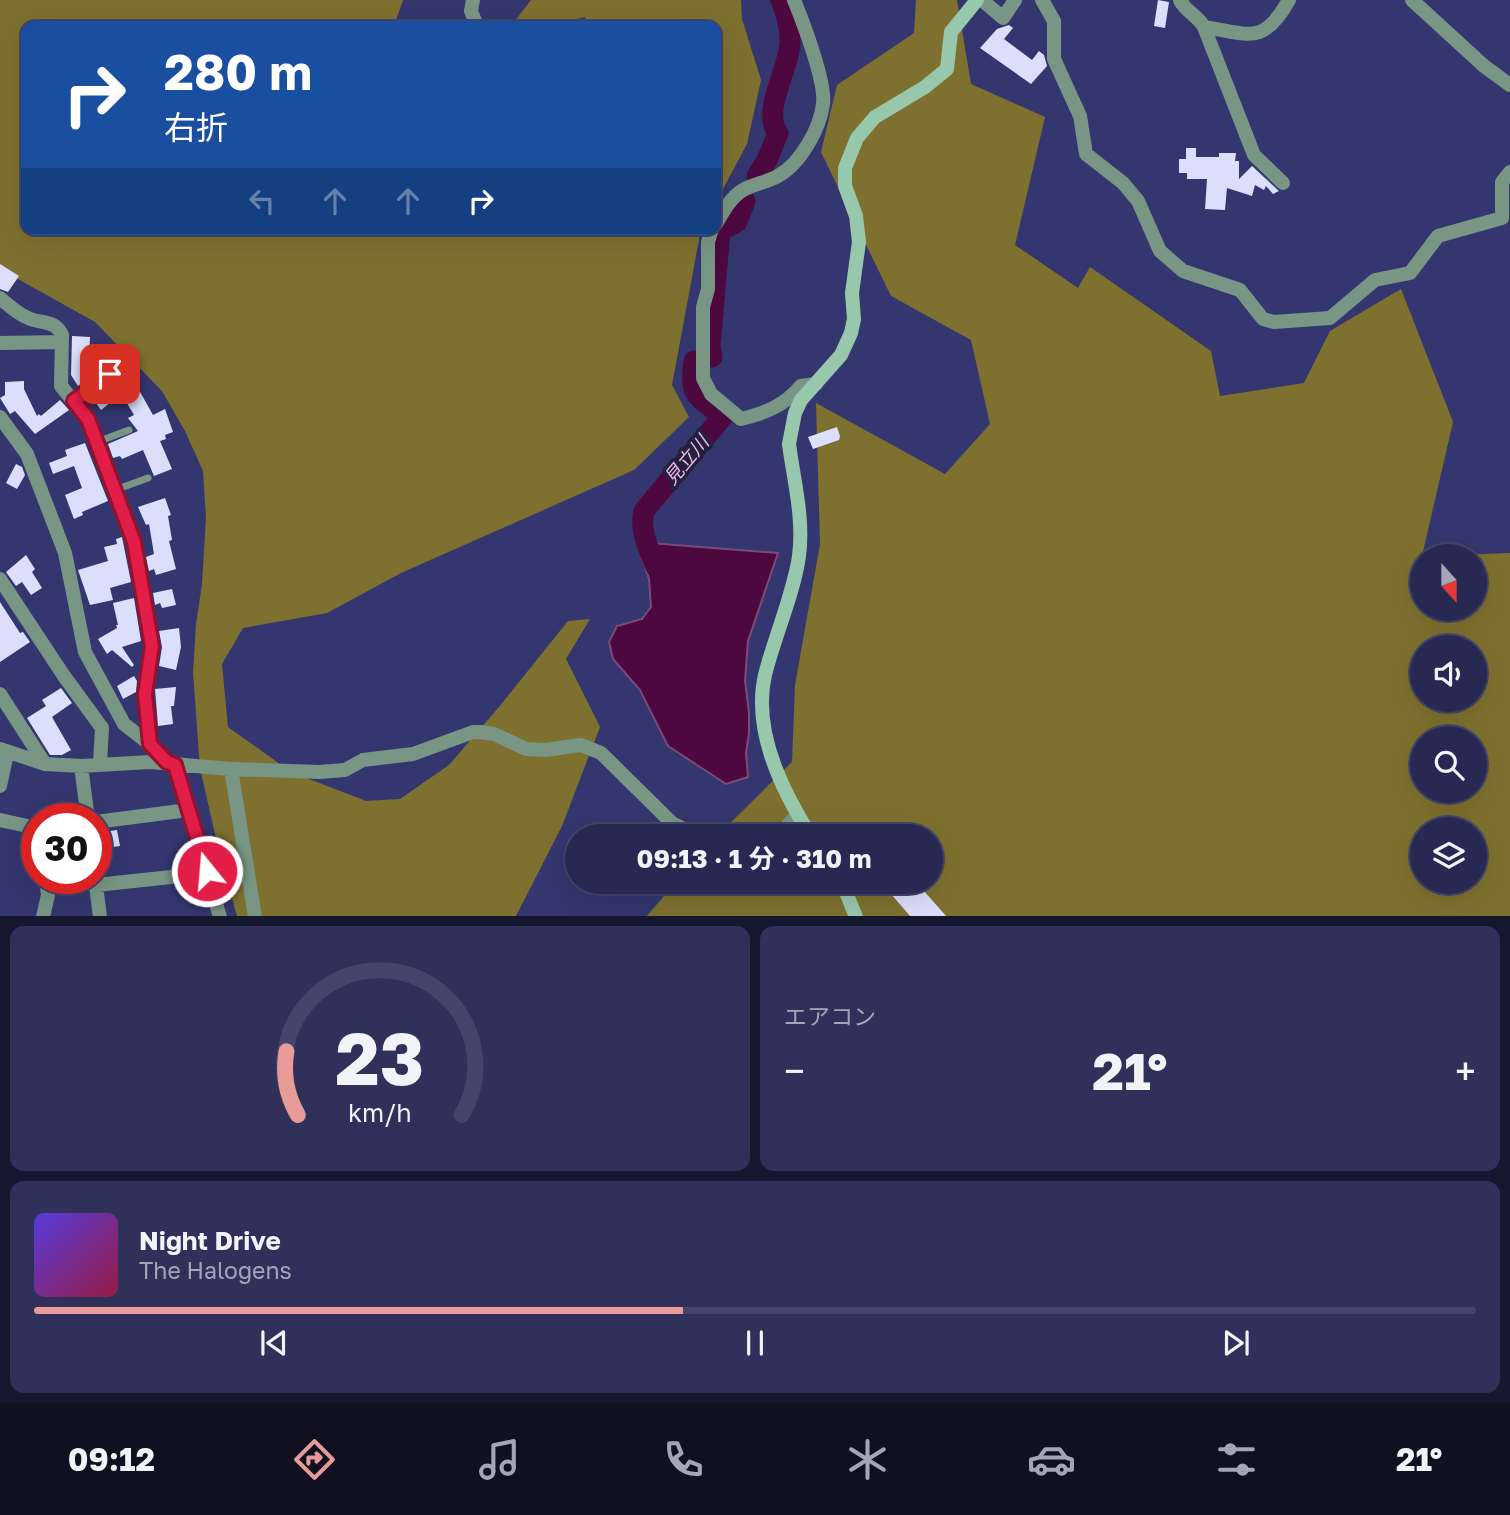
<!DOCTYPE html>
<html lang="ja">
<head>
<meta charset="utf-8">
<style>
	:root { --surface:#272953; --page:#2f315a; --text:#f1f3f6; --muted:#a4a6b8; --line:#43456a; --accent:#e69b98 }
	body { margin:0; font-family:"Golos Text","Noto Sans JP",sans-serif; background:var(--page); color:var(--text); height:100vh; display:flex; flex-direction:column; font-size:26px; white-space:nowrap }
	* { box-sizing:border-box; margin:0 }
	p { font-size:23px; color:var(--muted) }
	.icon { flex:none; width:38px; height:38px; fill:none; stroke:currentColor; stroke-width:2; stroke-linecap:round; stroke-linejoin:round }
	.map { position:relative; height:916px; overflow:hidden }
	.side { display:flex; flex-direction:column; gap:10px; padding:10px; background:#15172e; flex:1 }
	.side>* { flex:none }
	.top-card { position:absolute; left:21px; top:21px; width:700px; height:214px; border-radius:14px; box-shadow:0 7px 28px #0002,0 0 0 2px var(--line); background:#1a4fa0; color:#fff; overflow:hidden }
	.needle { width:46px; rotate:159deg }
	.buttons { position:absolute; left:1410px; top:544px; display:grid; gap:14px }
	.buttons a { display:grid; place-items:center; width:77px; height:77px; border-radius:50%; background:var(--surface); box-shadow:0 7px 28px #0002,0 0 0 2px var(--line); font-size:35px }
	.speed { position:absolute; left:21px; top:803px; display:flex; gap:14px; font-size:35px; font-weight:700; text-align:center }
	.speed>* { display:grid; place-content:center; width:91px; height:91px; border-radius:50%; background:var(--surface); box-shadow:0 7px 28px #0002,0 0 0 2px var(--line); line-height:1 }
	.speed .limit { border:10px solid #d22; background:#fff; color:#111 }
	.pin { position:absolute; display:grid; place-items:center; width:60px; height:60px; color:#fff; margin:-30px; border-radius:14px; box-shadow:0 4px 10px #0006 }
	.me { position:absolute; width:77px; margin:-38px; rotate:343deg; stroke-linejoin:round; filter:drop-shadow(0 0 5px #0008) }
	.turn { display:flex; align-items:center; gap:24px; height:147px; padding:0 28px; font-size:32px }
	.turn .icon { width:91px; height:91px; stroke-width:2.5 }
	.turn b { display:block; font-size:49px; line-height:60px }
	.lanes { display:flex; align-items:center; height:66px; padding:0 28px; background:#0003; justify-content:center; gap:35px; direction:ltr }
	.lanes .off { opacity:.35 }
	.big { font-size:52px; font-weight:700; line-height:1.1 }
	.side .tile { flex:1; display:flex; flex-direction:column; justify-content:center; gap:10px; min-width:0; padding:0 24px; border-radius:14px; background:var(--page) }
	.side .dial { align-items:center; gap:0 }
	.dial svg { height:182px; overflow:visible; fill:none; stroke:var(--line); stroke-width:7; stroke-linecap:round; text-anchor:middle }
	.dial text { fill:var(--text); stroke:none }
	.song { display:flex; align-items:center; gap:21px }
	.cover { width:84px; height:84px; border-radius:10px; background:linear-gradient(135deg,hsl(250 70% 55%),hsl(340 70% 35%)) }
	.played { height:7px; border-radius:4px; background:linear-gradient(90deg,var(--accent) 45%,var(--line) 45%) }
	.keys { display:flex; justify-content:space-around; direction:ltr }
	.heat { display:flex; justify-content:space-between; align-items:center; font-size:38px; direction:ltr }
	.side .tiles { flex:1; display:grid; gap:10px; grid-template-columns:1fr 1fr }
	.tile:last-child { grid-column:span 2 }
	.trip { position:absolute; left:565px; top:824px; width:378px; height:70px; border-radius:35px; background:var(--surface); box-shadow:0 7px 28px #0002,0 0 0 2px var(--line); font-weight:700; line-height:70px; text-align:center }
	.dock { display:flex; height:112px; justify-content:space-around; align-items:center; background:#101021; color:var(--muted) }
	.dock .icon { width:49px; height:49px }
	.dock .on { color:var(--accent) }
	.dock b { font-size:32px; color:var(--text) }
	.map>svg:first-child { display:block }
	.forest { fill:#7e712f; fill-rule:evenodd }
	.water { fill:#4e0840; stroke:#7b4b78; stroke-width:2 }
	.lines { fill:none; stroke-linecap:round; stroke-linejoin:round }
	.river { stroke:#4e0840; stroke-width:21 }
	.building { fill:#dbdffb }
	.lane { stroke:#799685; stroke-width:7 }
	.street { stroke:#799685; stroke-width:14 }
	.secondary { stroke:#98c8ac; stroke-width:14 }
	.route-casing { stroke:#92132f; stroke-width:18 }
	.route { stroke:#e11d48; stroke-width:12 }
	.labels { text-anchor:middle; stroke-width:7; stroke-linejoin:round; paint-order:stroke }
	.water-label { font-size:19px; font-style:italic; fill:#fbb2e4; stroke:#20233c }
</style>
</head>
<body>
<div class="map">
<svg width="1510" height="917" viewBox="0 0 1510 917">
	<rect width="100%" height="100%" fill="#34376f"/>
	<path class="forest" d="M0,0H403L394,26H26V229H701L672,385L689,417L634,470L401,573L327,613L243,628L222,664L228,727L291,772L366,801L400,799L449,765L499,707L568,621L590,619L566,659L600,727L562,826L516,916H237L220,856L200,768L193,673L196,624L202,584L206,517L203,471L185,431L162,391L95,322L0,269Z
		M531,0H741L742,19L761,80L747,144L716,202V26H586L585,17L550,26H511Z
		M916,0H957L971,84L1045,117L1015,245L1078,288L1090,267L1211,351L1220,396L1304,383L1330,331L1401,289L1453,422L1422,556L1423,609H1475V556H1432L1510,553V916L646,917L676,882H931V836H717L792,762L795,685L820,544L816,403L945,474L990,424L971,340L891,296L821,152L837,85L914,33ZM1423,648H1475V700H1423ZM1423,738H1475V791H1423ZM1423,830H1475V882H1423Z"/>
	<path class="water" d="M637,542L778,553L748,641L745,681L749,713V733L746,753L748,777L726,784L668,746L640,690L613,659L609,642L617,626L642,619L651,607L649,579Z"/>
	<g class="lines">
		<path class="river" d="M757,176L767,160L778,133C761,112 789,70 790,43C791,28 786,14 781,0
			M712,357L710,346L720,231L737,222L745,201
			M656,567C649,549 639,531 644,511L723,416C696,395 689,397 694,361"/>
	</g>
	<path class="building" d="M1158,0L1169,2L1165,28L1154,26Z
		M1009,25L1013,28L1004,39L1032,60L1039,51L1044,55L1047,66L1031,84L980,48L997,29Z
		M1186,148H1196V157H1219V153H1236L1235,161H1239V179L1252,166L1279,191L1273,194L1266,186L1264,190L1255,185L1252,196L1227,188L1225,210L1205,209L1207,179H1187V173H1179V159H1186Z
		M0,264L19,276L8,292L0,289Z
		M72,336L90,337L89,358L103,347L116,363L104,366L78,386L71,375Z
		M24,381V389L37,416L39,414L41,416L60,400L69,410L35,434L15,411L10,414L0,398L5,395V382Z
		M109,387L116,398L101,410L93,399Z
		M139,390L153,415L165,409L173,432L165,435L166,439L160,441L172,469L154,476L143,450L122,459L120,456L113,458L108,444L138,431L128,418L134,415L124,398Z
		M837,427L840,436L839,440L813,449L808,437Z
		M85,443L108,501L82,512L83,515L74,519L65,495L82,488L74,466L53,474L49,463L67,456L65,450Z
		M16,464L22,467L25,475L17,489L6,483Z
		M165,498L171,515L168,516L172,540L169,541L176,569L156,575L154,569L149,571L146,557L154,554L149,524L146,525L138,507Z
		M122,537L131,582L110,588L113,600L90,605L78,570L108,561L104,547L117,544L116,539Z
		M26,555L35,569L32,572L42,588L31,595L22,582L16,586L6,572Z
		M172,589L176,605L162,608L160,603L155,605L153,593Z
		M134,598L141,641L122,647L134,665L132,667L112,650L107,654L98,639L117,628L116,625H118L113,603Z
		M0,602L20,633L23,632L30,642L0,662Z
		M179,628L181,647L176,670L159,666L162,647L159,631Z
		M134,676L137,681L136,692L123,699L117,686Z
		M176,687L174,706H171L173,724L158,726L155,689Z
		M61,688L72,703L52,717L71,750L62,755H50L27,718L46,706L42,700Z
		M117,830L120,846L99,849L96,833Z
		M891,882H916L946,916H910L885,887Z"/>
	<g class="lines">
		<path class="lane" d="M97,442L129,430
			M115,490L148,478"/>
		<path class="street" d="M473,0L471,11L477,26
			M982,0L1003,18L1015,0
			M1042,0L1054,21V59L1080,116L1086,154L1123,183L1138,201L1160,251L1183,271L1240,290L1263,319L1274,322L1330,318L1375,280L1410,273L1438,236L1502,218V182L1510,172
			M1180,0C1185,11 1198,16 1204,27L1254,155L1283,183
			M1412,0L1484,66L1510,85
			M1204,27C1250,34 1263,46 1289,0
			M716,224C723,212 730,198 743,190C754,184 767,182 778,176C800,164 820,129 823,104C826,82 803,22 794,0
			M712,229L708,242V289L703,307V378L711,394L741,419C766,413 785,405 801,386L816,384
			M0,298C8,305 18,314 28,318C41,324 56,320 62,335L61,386L88,419L134,542L152,646L145,694L150,744
			M0,343L61,342
			M74,401L110,374
			M0,417L27,454L65,553L85,652L124,724L156,749L167,763
			M0,579L64,676L102,728L100,763
			M0,694L45,764
			M0,749L45,764L81,766L150,762L231,769L319,772L345,770L363,760L413,754L473,732H481L494,734L526,749L545,750L581,745L601,753L672,823L697,836
			M175,765L220,917
			M81,766L88,819
			M231,769L255,917
			M0,786L7,753
			M0,820L37,828
			M96,822L188,810
			M778,836L797,815
			M95,878L100,917
			M96,885L190,875L207,871
			M43,917L48,895L46,878"/>
		<path class="secondary" d="M811,836C782,791 752,731 765,675C774,638 794,593 799,556C804,518 794,482 789,444L795,413L801,400L841,355L851,333L854,319L852,293L859,242L856,216L845,186V168L857,138L875,117L925,87L947,69L951,32L977,0
			M842,882L856,917"/>
	</g>
	<g class="lines">
		<g class="route-casing">
			<path id="route" d="M110,374L74,401L88,419L134,542L152,646L145,694L150,744L167,762L175,765L207,871"/>
		</g>
		<use href="#route" class="route"/>
	</g>
	<g class="labels">
		<g class="water-label">
			<text transform="translate(686 460) rotate(-50)" y="7">見立川</text>
		</g>
	</g>
</svg>
<div class="buttons">
<a><svg class="needle" viewBox="-14 -14 28 28"><path d="M0-13l5 13h-10z" fill="#e53935"/><path d="M0 13l5-13h-10z" fill="#a4a6b8"/></svg></a>
<a><svg class="icon" aria-label="sound" viewBox="0 0 24 24"><path d="M4 9h4l5-4v14l-5-4H4zM17 9q2 3 0 6"/></svg></a>
<a><svg class="icon" aria-label="search" viewBox="0 0 24 24"><circle cx="10" cy="10" r="6"/><path d="M15 15l6 6"/></svg></a>
<a><svg class="icon" aria-label="layers" viewBox="0 0 24 24"><path d="M12 4l9 5-9 5-9-5zM3 14l9 5 9-5"/></svg></a>
</div>
<div class="speed"><div class="limit">30</div></div>
<div class="pin" style="left:110px;top:374px;background:#d93025"><svg class="icon" aria-label="arrive" viewBox="0 0 24 24"><path d="M6 21V4h12l-3 4 3 4H6"/></svg></div>
<svg class="me" style="left:207px;top:871px" viewBox="-20 -20 40 40"><circle r="17" fill="#e11d48" stroke="#fff" stroke-width="3"/><path d="M0-11L8 9 0 5-8 9z" fill="#fff"/></svg>
<div class="trip">09:13 · 1 分 · 310 m</div>
<div class="top-card">
<div class="turn"><svg class="icon" aria-label="right" viewBox="0 0 24 24"><path d="M7 20v-9h11M14 6l5 5-5 5"/></svg><div><b>280 m</b>右折</div></div>
<div class="lanes"><svg class="icon off" aria-label="left" viewBox="0 0 24 24"><path d="M17 20v-9H6M10 6l-5 5 5 5"/></svg><svg class="icon off" aria-label="ahead" viewBox="0 0 24 24"><path d="M12 20V5M6 11l6-6 6 6"/></svg><svg class="icon off" aria-label="ahead" viewBox="0 0 24 24"><path d="M12 20V5M6 11l6-6 6 6"/></svg><svg class="icon" aria-label="right" viewBox="0 0 24 24"><path d="M7 20v-9h11M14 6l5 5-5 5"/></svg></div>
</div>
</div>
<section class="side">
<div class="tiles">
<div class="tile dial"><svg viewBox="0 0 100 80">
<path d="M14 69A42 42 0 1 1 86 69"/>
<path d="M14 69A42 42 0 0 1 9 41" stroke="#e69b98"/>
<text x="50" y="56" font-size="32" font-weight="700">23</text>
<text x="50" y="72" font-size="11">km/h</text>
</svg></div>
<div class="tile"><p>エアコン</p>
<div class="heat"><a>−</a><b class="big">21°</b><a>+</a></div>
</div>
<div class="tile">
<div class="song"><i class="cover"></i><div><b>Night Drive</b><p>The Halogens</p></div></div>
<div class="played"></div>
<div class="keys"><svg class="icon" aria-label="previous" viewBox="0 0 24 24"><path d="M18 5L8 12l10 7zM5 5v14"/></svg><svg class="icon" aria-label="pause" viewBox="0 0 24 24"><path d="M8 5v14M16 5v14"/></svg><svg class="icon" aria-label="next" viewBox="0 0 24 24"><path d="M6 5l10 7-10 7zM19 5v14"/></svg></div>
</div>
</div>
</section>
<nav class="dock">
<b>09:12</b>
<svg class="icon on" aria-label="directions" viewBox="0 0 24 24"><path d="M12 3l9 9-9 9-9-9zM9 14v-3h6M13 9l2 2-2 2"/></svg>
<svg class="icon" aria-label="music" viewBox="0 0 24 24"><path d="M9 18V5l10-2v13"/><circle cx="6" cy="18" r="3"/><circle cx="16" cy="16" r="3"/></svg>
<svg class="icon" aria-label="phone" viewBox="0 0 24 24"><path d="M5 4h4l2 5-3 2q2 4 5 5l2-3 5 2v4C11 20 4 13 5 4z"/></svg>
<svg class="icon" aria-label="climate" viewBox="0 0 24 24"><path d="M12 3v18M4 7l16 10M4 17L20 7"/></svg>
<svg class="icon" aria-label="car" viewBox="0 0 24 24"><path d="M5 17H2v-5l4-1 3-4h7l3 4 3 1v5h-3M9 17h6M6 11h13"/><circle cx="7" cy="17" r="2"/><circle cx="17" cy="17" r="2"/></svg>
<svg class="icon" aria-label="filters" viewBox="0 0 24 24"><path d="M4 7h16M4 17h16"/><circle cx="9" cy="7" r="2"/><circle cx="15" cy="17" r="2"/></svg>
<b>21°</b>
</nav>
</body>
</html>
